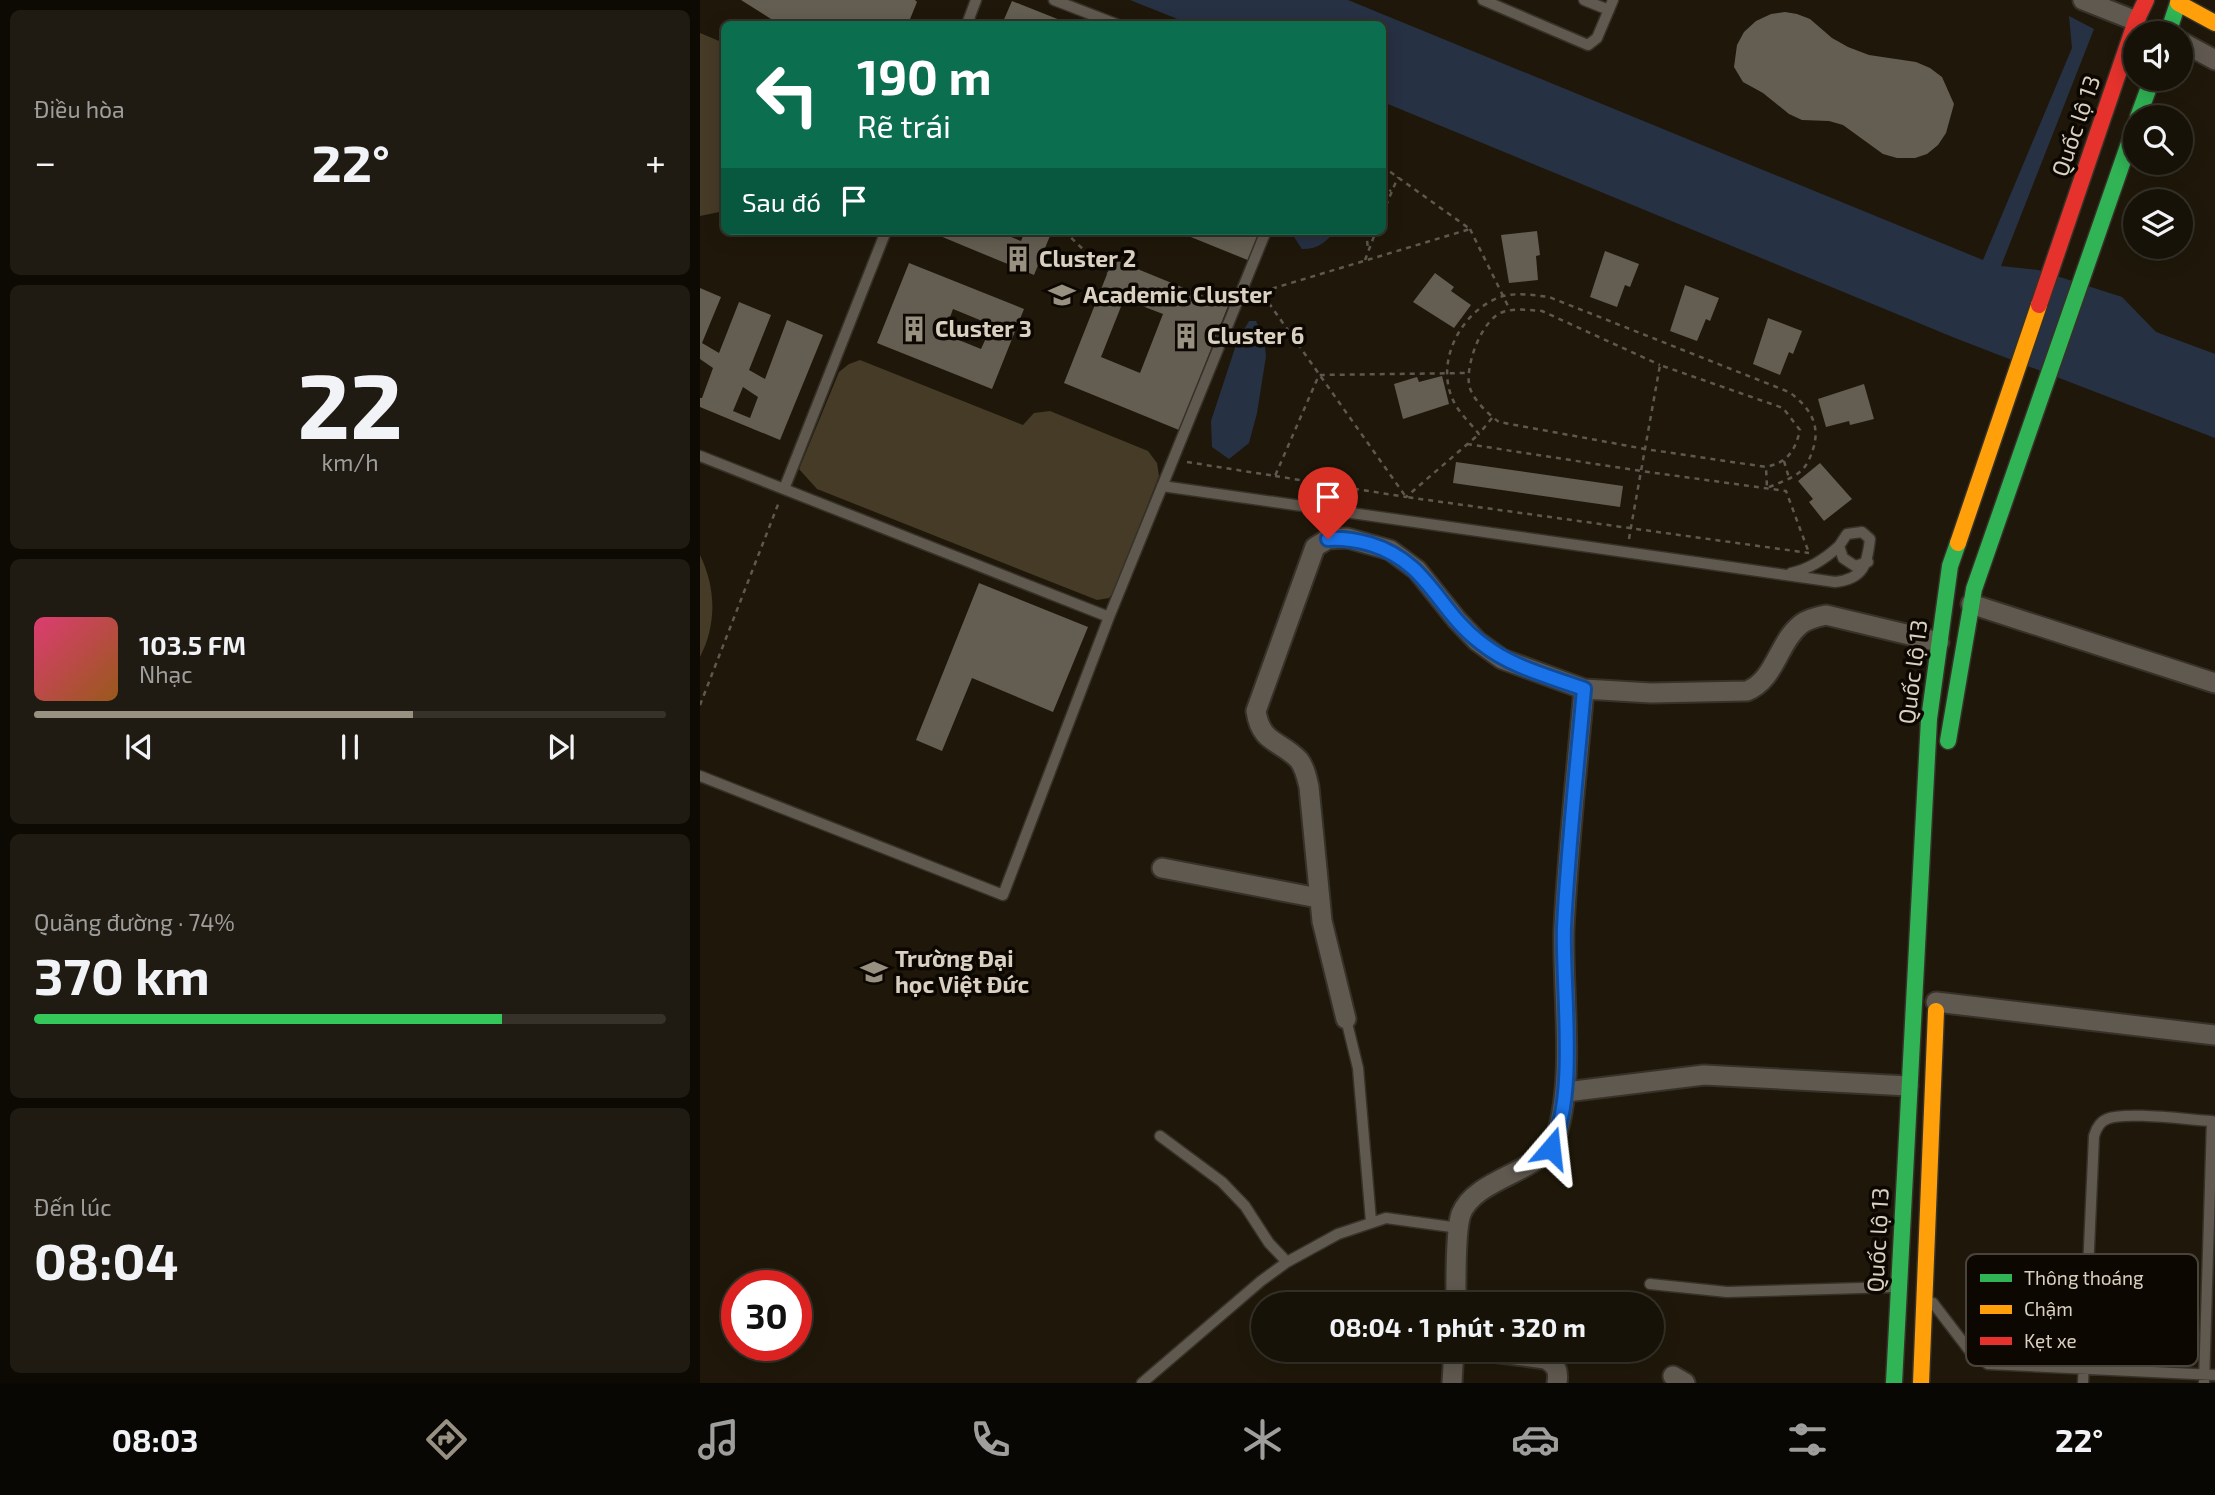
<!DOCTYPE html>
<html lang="vi">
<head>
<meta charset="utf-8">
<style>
	:root { --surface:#171208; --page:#201b12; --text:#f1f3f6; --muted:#9e9e9c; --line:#363229; --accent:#989081 }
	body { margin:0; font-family:"Exo 2",sans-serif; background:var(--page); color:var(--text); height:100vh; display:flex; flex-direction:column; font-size:26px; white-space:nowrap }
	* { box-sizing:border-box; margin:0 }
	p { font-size:23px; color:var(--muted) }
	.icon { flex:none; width:38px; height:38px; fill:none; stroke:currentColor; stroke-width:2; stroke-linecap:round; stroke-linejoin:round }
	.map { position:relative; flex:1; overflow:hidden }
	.drawer { display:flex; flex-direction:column; gap:10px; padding:10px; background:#0d0a04; width:700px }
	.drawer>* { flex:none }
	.hud { position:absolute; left:21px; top:21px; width:665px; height:214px; border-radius:10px; box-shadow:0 4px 18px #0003,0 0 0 2px var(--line); background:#0b6e4f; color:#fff; overflow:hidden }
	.fabs { position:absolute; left:1423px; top:21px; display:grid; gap:14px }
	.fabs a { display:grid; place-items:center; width:70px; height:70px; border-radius:50%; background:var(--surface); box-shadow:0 4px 18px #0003,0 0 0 2px var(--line); font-size:35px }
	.speed { position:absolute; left:21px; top:1270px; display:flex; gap:14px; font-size:35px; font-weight:700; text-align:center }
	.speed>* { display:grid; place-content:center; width:91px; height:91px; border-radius:50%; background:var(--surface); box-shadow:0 4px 18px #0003,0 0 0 2px var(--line); line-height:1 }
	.speed .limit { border:10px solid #d22; background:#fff; color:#111 }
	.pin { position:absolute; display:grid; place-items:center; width:60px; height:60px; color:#fff; margin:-72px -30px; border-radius:50% 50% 50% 0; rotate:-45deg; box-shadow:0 0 7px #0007 }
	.pin .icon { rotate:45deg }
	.me { position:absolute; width:77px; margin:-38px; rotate:17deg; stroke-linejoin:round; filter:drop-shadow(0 0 5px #0008) }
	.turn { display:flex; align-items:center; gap:24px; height:147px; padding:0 21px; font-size:32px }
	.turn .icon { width:91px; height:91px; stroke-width:2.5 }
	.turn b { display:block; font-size:49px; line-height:60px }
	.then { display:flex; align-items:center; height:66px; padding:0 21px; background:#0003; gap:14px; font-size:26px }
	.big { font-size:52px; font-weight:700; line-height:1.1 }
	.drawer .widget { flex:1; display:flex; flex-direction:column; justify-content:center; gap:10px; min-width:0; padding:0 24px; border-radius:10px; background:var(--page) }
	.drawer .dial { align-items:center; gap:0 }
	.dial b { font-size:91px; line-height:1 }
	.song { display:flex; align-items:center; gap:21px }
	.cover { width:84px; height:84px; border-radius:10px; background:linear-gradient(135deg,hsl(340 70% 55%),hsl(30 70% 35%)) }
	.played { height:7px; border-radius:4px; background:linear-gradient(90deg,var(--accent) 60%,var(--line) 60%) }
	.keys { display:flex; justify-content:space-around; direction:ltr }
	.heat { display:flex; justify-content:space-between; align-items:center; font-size:38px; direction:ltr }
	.charge { height:10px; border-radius:5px; background:linear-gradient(90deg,#34c759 74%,var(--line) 0) }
	.trip { position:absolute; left:551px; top:1292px; width:413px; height:70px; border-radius:35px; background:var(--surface); box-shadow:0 4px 18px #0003,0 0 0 2px var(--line); font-weight:700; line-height:70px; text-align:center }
	.tabs { display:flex; height:112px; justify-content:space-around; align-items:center; background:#090703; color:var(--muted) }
	.tabs .icon { width:49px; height:49px }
	.tabs .selected { color:var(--accent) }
	.tabs b { font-size:32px; color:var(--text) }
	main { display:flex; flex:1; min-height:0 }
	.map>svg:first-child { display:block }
	.green { fill:#463b27 }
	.water { fill:#273144 }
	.building { fill:#645e52; fill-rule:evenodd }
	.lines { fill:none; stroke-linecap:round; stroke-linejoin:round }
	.lane-casing { stroke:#373229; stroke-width:13 }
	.street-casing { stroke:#373229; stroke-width:23 }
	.fast-casing { stroke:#373229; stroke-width:19 }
	.slow-casing { stroke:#373229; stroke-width:19 }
	.jam-casing { stroke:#373229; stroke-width:19 }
	.path { stroke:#5e594f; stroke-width:2.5; stroke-dasharray:5 5; stroke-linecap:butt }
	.lane { stroke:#605950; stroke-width:10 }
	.street { stroke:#605950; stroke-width:19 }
	.fast { stroke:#30b455; stroke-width:16 }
	.slow { stroke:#ff9f0a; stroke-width:16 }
	.jam { stroke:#e5322d; stroke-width:16 }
	.route-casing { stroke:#114b97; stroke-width:18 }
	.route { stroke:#1a73e8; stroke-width:12 }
	.labels { text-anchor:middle; stroke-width:7; stroke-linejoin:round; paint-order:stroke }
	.street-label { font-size:23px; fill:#d9d0c1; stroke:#0c0701 }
	.poi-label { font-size:23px; font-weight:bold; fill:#d9d0c1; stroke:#0c0701; text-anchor:start }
	.key { fill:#0c0701; stroke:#4a433b; stroke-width:2 }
	.key-label { font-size:19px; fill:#d9d0c1 }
</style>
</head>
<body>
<main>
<section class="drawer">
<div class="widget"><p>Điều hòa</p>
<div class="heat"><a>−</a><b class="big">22°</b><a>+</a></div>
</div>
<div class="widget dial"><b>22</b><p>km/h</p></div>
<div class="widget">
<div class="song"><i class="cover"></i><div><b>103.5 FM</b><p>Nhạc</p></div></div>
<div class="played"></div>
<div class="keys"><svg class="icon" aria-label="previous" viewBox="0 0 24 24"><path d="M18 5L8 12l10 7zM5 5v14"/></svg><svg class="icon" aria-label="pause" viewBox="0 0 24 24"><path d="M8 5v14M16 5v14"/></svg><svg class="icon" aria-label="next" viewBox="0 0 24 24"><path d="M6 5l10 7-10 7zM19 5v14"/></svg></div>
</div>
<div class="widget"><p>Quãng đường · 74%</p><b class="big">370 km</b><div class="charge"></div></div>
<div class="widget"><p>Đến lúc</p><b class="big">08:04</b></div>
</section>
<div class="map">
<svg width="1515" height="1383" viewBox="0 0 1515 1383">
	<rect width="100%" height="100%" fill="#1f180a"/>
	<path class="green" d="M0,33L24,43V211L0,216Z
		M160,360L323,425L334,413L350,411L448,451L457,463L459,476L413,593L409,598L397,600L117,489L99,469L139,372L149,364Z
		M0,555C16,588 17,624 0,657Z"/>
	<path class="water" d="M430,0H648L1283,260L1372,48L1369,16L1394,29L1301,266L1338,270L1422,297L1456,332L1515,354V438L1255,338L683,102L682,24H490Z
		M590,231H635C625,243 618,249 602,249Z
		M549,321H556L564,340L566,356L557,413L549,443L529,459L512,447L511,421L537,342Z"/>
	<path class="building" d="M41,0H215L217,2L208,24H79Z
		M312,1L370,24H302Z
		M1085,12L1097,14L1110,19L1132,38L1148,47L1169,55L1216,62L1230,68L1242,77L1254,104L1246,133L1238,145L1227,154L1215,158H1197L1183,154L1143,125L1129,121L1102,120L1089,114L1063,93L1043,82L1034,67L1037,45L1044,32L1056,21L1071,14Z
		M228,231H296L321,241L325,231H352L334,275Z
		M476,231H562L550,261Z
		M837,231L840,255L836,256L838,280L809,283L801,235Z
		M905,251L939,264L930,287L925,285L917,307L890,297Z
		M413,259L528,306L479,430L364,383ZM424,299L463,314L440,373L401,357Z
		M209,263L324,309L292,389L177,343ZM253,309L292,325L281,349L244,334Z
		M735,273L754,287L751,291L771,305L754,328L713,302Z
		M985,285L1019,298L1010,321L1006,319L997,341L970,331Z
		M0,288L21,297L2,343L19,353L39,302L71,315L49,370L65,379L87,320L123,335L80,440L0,407V398H2L13,368L0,359ZM43,387L58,397L50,418L33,411Z
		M1068,318L1102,331L1093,354L1089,352L1080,375L1053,364Z
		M742,376L749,404L703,419L694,384L717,377L719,382Z
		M1164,384L1174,419L1150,425L1149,421L1126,427L1118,399Z
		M756,462L923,486L920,507L753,483Z
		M1120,463L1152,499L1124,521L1109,502L1113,499L1098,481Z
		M279,583L388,627L353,712L272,678L242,751L216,740Z"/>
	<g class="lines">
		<g class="lane-casing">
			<path id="lane" d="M354,0L416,24
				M783,0L888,45L897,38L913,0
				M884,0L909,10
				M267,24L276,0
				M0,456L409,617
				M462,486L1135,582C1164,579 1167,564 1170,539L1162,532L1147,534L1139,546L1143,558L1155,566L1168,562
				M84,489L186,231
				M1091,573C1110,569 1125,559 1139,546
				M0,776L303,895L409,617L566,231
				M646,1019L658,1068L671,1221
				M460,1136L522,1182L545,1206L569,1243L587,1262
				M950,1284L1027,1292L1194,1287
				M1233,1303L1269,1350L1288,1364L1515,1375
				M442,1383L561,1281L587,1262L638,1234L686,1218L759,1228
				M1383,1383L1394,1136C1396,1129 1399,1122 1407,1119C1424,1111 1490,1120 1512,1121L1504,1383"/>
		</g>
		<g class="street-casing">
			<path id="street" d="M1383,0L1436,21
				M1480,41L1515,60
				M1271,604L1515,683
				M462,868L618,898
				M1236,1002L1515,1035
				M646,1019L622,921L609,787C607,778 605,768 599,760C580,740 561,744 556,711L615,547L628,539L647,538L690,550L717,570L757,620L777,641L802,659L884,689L951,693L1047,691C1075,680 1078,643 1100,625C1107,619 1117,617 1126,615L1239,642
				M866,1092L1004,1075L1208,1086
				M756,1304C756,1283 755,1231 761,1214C776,1176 846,1173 857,1134C875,1074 862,991 864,928C868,848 877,768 884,689
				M769,1349L845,1359C856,1365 859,1370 857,1383
				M973,1376L985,1383
				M752,1383L754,1349"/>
		</g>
		<g class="fast-casing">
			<path id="fast" d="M1468,33L1479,0
				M1438,117L1452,79
				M1248,741L1274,589L1435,126
				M1194,1383L1229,719L1250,566L1258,543"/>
		</g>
		<g class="slow-casing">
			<path id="slow" d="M1478,3L1515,23
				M1258,543L1339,305
				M1221,1383L1236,1011"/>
		</g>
		<g class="jam-casing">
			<path id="jam" d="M1339,305L1436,21L1446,0"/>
		</g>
		<path class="path" d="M682,166L770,229L561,292L706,497L1109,553
			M682,198L691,190
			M682,215L698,177
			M770,229L810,310
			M364,231L408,273
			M666,231L668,249
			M665,260L676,231
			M792,418L779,434C772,425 761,415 755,404C733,364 760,312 800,297C816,292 833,295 849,297L1089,392C1110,407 1122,426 1112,452C1110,458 1106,467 1101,471C1092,479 1078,483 1067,488L1066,467
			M767,444L941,471L1086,491L1109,553
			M1084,461L1089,478
			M487,462L575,476L619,375L769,373
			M575,476L706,497L778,435
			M929,539L931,527L960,365L1083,408L1100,430C1095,451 1088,462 1066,467L945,449L799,422C788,414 771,398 769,384C766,363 782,319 803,312C815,308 829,310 842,311L960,365
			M0,705L79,502"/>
		<use href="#lane" class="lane"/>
		<use href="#street" class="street"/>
		<use href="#fast" class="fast"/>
		<use href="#slow" class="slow"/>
		<use href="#jam" class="jam"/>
	</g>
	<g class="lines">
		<g class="route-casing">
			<path id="route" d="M628,539C644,538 655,540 670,544C729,562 737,610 781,643C811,667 848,676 884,689C877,768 868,848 864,927C862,988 878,1096 851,1148"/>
		</g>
		<use href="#route" class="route"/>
	</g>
	<defs>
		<g id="building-bare" transform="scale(2.1)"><path d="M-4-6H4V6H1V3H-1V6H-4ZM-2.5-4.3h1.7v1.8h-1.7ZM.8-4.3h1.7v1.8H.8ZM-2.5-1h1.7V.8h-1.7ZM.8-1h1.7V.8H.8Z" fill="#989081" stroke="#0c0701" stroke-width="2.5" paint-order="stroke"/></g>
		<g id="university-bare" transform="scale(2.1)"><path d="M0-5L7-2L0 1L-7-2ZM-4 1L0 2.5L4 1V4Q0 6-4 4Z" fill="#989081" stroke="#0c0701" stroke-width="2.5" paint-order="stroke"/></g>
	</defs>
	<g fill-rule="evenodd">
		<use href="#building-bare" x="318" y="259"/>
		<use href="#university-bare" x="362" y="295"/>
		<use href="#building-bare" x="214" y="329"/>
		<use href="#building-bare" x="486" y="336"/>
		<use href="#university-bare" x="174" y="972"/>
	</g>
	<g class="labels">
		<g class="street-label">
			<text transform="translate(1376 126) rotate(-71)" y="8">Quốc lộ 13</text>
			<text transform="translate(1213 672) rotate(-83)" y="8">Quốc lộ 13</text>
			<text transform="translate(1178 1240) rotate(-87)" y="8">Quốc lộ 13</text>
		</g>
		<g class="poi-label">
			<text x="339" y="267">Cluster 2</text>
			<text x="383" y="303">Academic Cluster</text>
			<text x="235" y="337">Cluster 3</text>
			<text x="507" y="344">Cluster 6</text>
			<text x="195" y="967">Trường Đại<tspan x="195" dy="26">học Việt Đức</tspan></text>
		</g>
	</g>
	<rect x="1266" y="1254" width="232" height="112" rx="10" class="key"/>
	<rect x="1280" y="1274" width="32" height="8" fill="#30b455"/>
	<rect x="1280" y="1305" width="32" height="9" fill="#ff9f0a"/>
	<rect x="1280" y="1337" width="32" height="8" fill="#e5322d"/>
	<g class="key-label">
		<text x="1324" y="1285">Thông thoáng</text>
		<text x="1324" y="1316">Chậm</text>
		<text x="1324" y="1348">Kẹt xe</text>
	</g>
</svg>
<div class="fabs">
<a><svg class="icon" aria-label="sound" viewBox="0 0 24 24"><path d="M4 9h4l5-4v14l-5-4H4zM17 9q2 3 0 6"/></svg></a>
<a><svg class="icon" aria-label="search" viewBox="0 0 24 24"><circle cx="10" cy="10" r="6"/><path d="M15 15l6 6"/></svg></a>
<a><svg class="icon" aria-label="layers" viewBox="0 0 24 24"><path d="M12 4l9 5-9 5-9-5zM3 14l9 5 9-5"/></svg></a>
</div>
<div class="speed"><div class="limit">30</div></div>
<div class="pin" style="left:628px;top:539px;background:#d93025"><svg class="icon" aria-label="arrive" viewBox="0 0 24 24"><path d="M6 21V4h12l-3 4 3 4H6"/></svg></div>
<svg class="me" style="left:851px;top:1148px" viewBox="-20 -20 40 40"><path d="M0-17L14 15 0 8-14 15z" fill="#1a73e8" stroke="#fff" stroke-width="4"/></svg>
<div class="trip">08:04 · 1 phút · 320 m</div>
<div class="hud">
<div class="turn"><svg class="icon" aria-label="left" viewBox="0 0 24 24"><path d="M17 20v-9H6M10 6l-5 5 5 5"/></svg><div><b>190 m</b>Rẽ trái</div></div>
<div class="then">Sau đó<svg class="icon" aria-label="arrive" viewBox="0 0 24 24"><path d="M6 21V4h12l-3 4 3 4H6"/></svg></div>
</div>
</div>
</main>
<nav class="tabs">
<b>08:03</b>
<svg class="icon selected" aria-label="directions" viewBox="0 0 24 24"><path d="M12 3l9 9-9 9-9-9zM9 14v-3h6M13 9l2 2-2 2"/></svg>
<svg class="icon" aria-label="music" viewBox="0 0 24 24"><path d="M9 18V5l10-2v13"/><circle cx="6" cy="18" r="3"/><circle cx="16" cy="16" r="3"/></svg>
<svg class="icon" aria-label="phone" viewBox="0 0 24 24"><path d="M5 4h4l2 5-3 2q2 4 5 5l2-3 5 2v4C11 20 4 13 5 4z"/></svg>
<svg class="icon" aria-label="climate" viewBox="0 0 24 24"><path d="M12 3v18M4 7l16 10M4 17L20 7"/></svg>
<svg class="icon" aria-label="car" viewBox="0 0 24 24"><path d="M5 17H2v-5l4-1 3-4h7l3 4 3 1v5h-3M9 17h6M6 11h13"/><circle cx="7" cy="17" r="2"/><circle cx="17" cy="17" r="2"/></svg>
<svg class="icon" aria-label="filters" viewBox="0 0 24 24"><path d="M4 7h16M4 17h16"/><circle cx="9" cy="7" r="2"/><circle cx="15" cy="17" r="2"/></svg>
<b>22°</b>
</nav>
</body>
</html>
